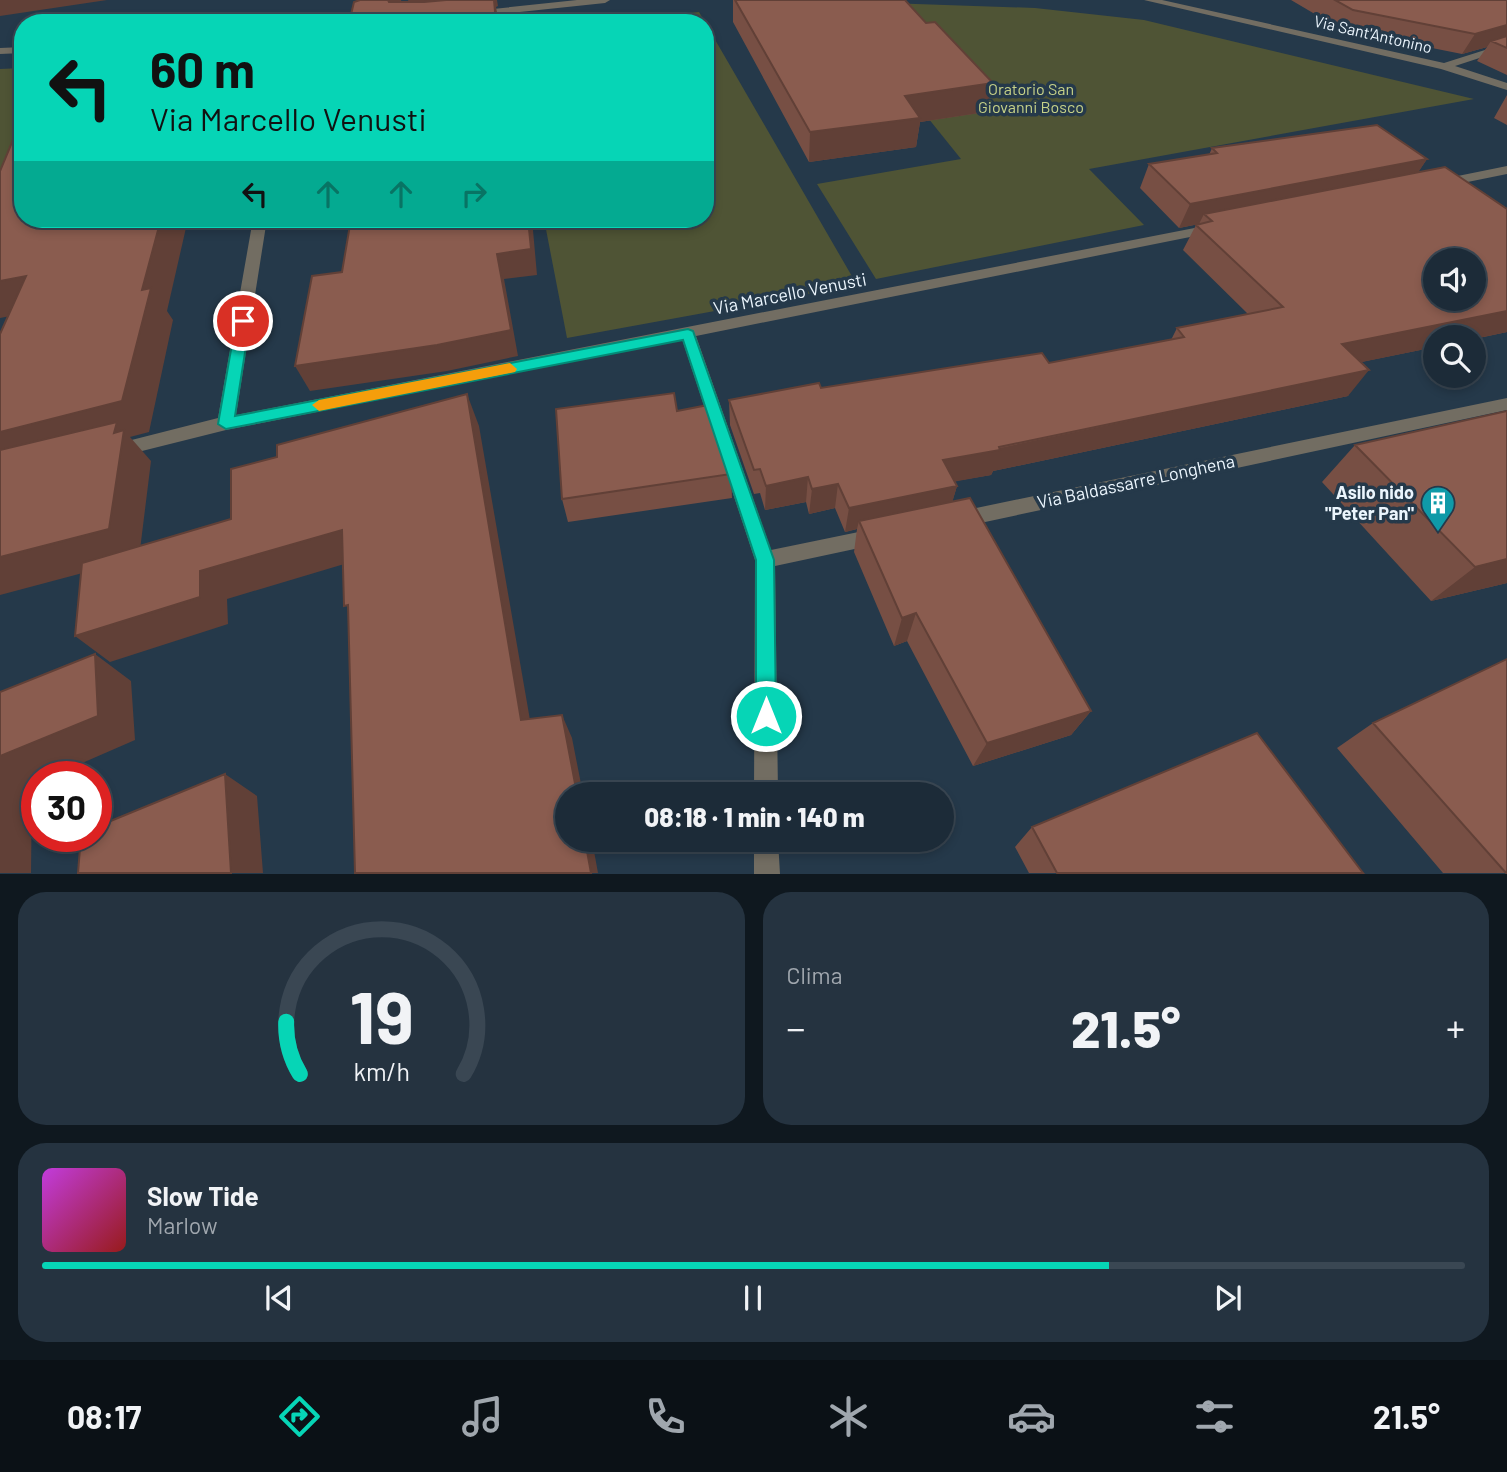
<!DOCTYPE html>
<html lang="it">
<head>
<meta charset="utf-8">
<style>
	:root { --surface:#1c2b38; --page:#253340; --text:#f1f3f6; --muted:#a0a7ae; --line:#3a4753; --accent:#06d5b6 }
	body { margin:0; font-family:Barlow,sans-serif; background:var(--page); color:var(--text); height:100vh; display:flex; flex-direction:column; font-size:26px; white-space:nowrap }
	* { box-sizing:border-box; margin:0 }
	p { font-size:23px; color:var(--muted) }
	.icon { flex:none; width:38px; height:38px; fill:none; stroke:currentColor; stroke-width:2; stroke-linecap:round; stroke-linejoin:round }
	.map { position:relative; height:874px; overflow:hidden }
	.side { display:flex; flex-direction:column; gap:18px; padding:18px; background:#0f181f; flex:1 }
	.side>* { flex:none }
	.guide { position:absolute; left:14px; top:14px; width:700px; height:214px; border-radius:28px; box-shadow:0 4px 10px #0003,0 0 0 2px var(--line); background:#06d5b6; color:#111; overflow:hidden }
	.fabs { position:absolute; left:1423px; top:248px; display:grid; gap:14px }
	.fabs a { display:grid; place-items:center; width:63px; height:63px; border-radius:50%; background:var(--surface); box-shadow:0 4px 10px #0003,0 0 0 2px var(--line); font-size:35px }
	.speed { position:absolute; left:21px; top:761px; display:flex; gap:14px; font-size:35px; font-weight:700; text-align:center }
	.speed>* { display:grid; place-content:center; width:91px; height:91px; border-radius:50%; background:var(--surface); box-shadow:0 4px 10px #0003,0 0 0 2px var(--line); line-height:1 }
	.speed .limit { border:10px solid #d22; background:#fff; color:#111 }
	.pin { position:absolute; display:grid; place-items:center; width:60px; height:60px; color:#fff; margin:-30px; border:4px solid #fff; border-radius:50%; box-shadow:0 2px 7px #0007 }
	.me { position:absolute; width:77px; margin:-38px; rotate:0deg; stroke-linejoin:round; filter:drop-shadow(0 0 5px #0008) }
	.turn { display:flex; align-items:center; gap:24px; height:147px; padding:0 21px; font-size:32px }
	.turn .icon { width:91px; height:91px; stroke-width:2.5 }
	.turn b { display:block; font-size:49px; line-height:60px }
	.lanes { display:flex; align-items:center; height:66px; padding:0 21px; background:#0003; justify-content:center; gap:35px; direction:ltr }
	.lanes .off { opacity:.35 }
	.big { font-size:52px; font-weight:800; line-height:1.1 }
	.side .tile { flex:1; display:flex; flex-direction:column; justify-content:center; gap:10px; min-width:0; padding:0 24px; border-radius:28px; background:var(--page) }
	.side .dial { align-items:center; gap:0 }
	.dial svg { height:182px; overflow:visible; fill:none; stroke:var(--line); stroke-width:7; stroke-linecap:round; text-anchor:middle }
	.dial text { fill:var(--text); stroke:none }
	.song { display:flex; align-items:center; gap:21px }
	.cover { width:84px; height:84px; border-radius:10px; background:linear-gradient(135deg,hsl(290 70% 55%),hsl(0 70% 35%)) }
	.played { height:7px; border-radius:4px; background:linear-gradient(90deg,var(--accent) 75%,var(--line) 75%) }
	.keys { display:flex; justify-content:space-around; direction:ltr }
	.heat { display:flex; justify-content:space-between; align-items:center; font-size:38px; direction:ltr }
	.side .tiles { flex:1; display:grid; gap:18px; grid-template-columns:1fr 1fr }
	.tile:last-child { grid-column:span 2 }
	.trip { position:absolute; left:555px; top:782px; width:399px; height:70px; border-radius:35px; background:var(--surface); box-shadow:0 4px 10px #0003,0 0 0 2px var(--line); font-weight:800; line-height:70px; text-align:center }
	.dock { display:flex; height:112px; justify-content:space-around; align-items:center; background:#0b1116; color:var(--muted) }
	.dock .icon { width:49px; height:49px }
	.dock .active { color:var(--accent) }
	.dock b { font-size:32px; color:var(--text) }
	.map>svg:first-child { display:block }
	.green { fill:#4f5435 }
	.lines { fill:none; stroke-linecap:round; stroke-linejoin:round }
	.minor { fill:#726d62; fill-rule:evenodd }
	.wall { fill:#774f44 }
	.shaded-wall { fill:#614037 }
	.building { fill:#8a5c4f; stroke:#614037; stroke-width:2; fill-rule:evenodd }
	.route { fill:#06d5b6; stroke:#048a76; stroke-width:2 }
	.slow { fill:#f59e0b }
	.labels { text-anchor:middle; stroke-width:7; stroke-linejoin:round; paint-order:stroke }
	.far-street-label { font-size:16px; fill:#ebf5fd; stroke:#25394a }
	.far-park-label { font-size:16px; fill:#c6d188; stroke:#25394a }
	.street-label { font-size:18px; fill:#ebf5fd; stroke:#25394a }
	.poi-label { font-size:18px; font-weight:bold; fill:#ebf5fd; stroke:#25394a; text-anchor:end }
</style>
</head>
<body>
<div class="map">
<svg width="1507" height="874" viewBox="0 0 1507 874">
	<rect width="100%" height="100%" fill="#25394a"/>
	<path class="green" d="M887,3L1035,8L1144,20L1474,99L1089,169L1144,225L876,279L817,184L961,159L838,6Z
		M699,12L857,285L567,338L544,219H705V23H584Z
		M23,68V183L0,230V69Z"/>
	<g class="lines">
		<path class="minor" d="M577,0H610L605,3L474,17L469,14L474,11Z
			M1144,0H1162L1444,63L1507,43V49L1455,66L1507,83V90L1441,69Z
			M23,47V53L0,54V48Z
			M1507,166V174L1438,188L1431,184L1438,180Z
			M253,219H267L236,415L1215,224L1222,228L1215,232L696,336L771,550L878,528L885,530L888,536L885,542L878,544L775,566L778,794H754L755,560L682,339L226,430L114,458L108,456L105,451L108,446L218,418Z
			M1507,398V410L957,528L950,526L948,520L950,514L957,512Z
			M754,840H778L780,874H754Z"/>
	</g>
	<path class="wall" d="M733,0H905L926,23L993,83L986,112L920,122L916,147L809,162L733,22Z
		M1291,0H1507V75L1477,61L1487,47L1462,54L1342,30Z
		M1507,95V125L1494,118Z
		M1212,148L1427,159L1418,172L1507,332L1474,339V338H1435V347L1361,362L1348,396L993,471L991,475L955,481L957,486L952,502L1091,711L1071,735L973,766L907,641L894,646L854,552L857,529L845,532L835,508L809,514L806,502L765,510L760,493L754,494L730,425L729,400L821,388L1049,363L1171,340L1177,328L1248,314L1183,250L1196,225L1199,224L1179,228L1140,188L1149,164L1209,155Z
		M677,411L731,474L732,498L568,522L562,499Z
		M1355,445L1507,583L1431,601L1322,482Z
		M1373,723L1507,873H1443L1337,748Z
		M1032,827L1363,873H1029L1015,847Z"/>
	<path class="shaded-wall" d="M0,0H107L0,16Z
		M388,0H401L406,17L395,21Z
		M408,0H497L498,6L496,7L499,23L413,16Z
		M1507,25V41H1491L1487,47L1462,54L1475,34Z
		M993,83L986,112L920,122L916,147L809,162L810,132L905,96Z
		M1427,159L1412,182L1204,214L1199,224L1179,228L1190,204Z
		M161,219H188L167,311L173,320L149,432L130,437L151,461L139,558L0,595V432L142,290Z
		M528,219H532L537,275L504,279L518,356L447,371L310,391L295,366L497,254Z
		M26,276L53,308L0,318V281Z
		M1507,311V332L1474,339V338H1435V347L1323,370L1342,344Z
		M1369,370L1348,396L993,471L991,475L936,485L943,460Z
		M467,394L479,426L534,743L521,720Z
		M808,477L806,502L765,510L766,486Z
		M838,484L835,508L809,514L812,489Z
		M957,486L950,510L859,521L857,529L845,532L849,508Z
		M342,530L361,559L227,599L228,624L110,662L75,636L200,571Z
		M1507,559V583L1431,601L1475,567Z
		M916,613L907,641L894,646L902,618Z
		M95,654L131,681L135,740L50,777H37V783L32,784L31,873H0V756Z
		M1091,711L1071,735L973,766L987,743Z
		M562,715L572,738L583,794H577Z
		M225,774L257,796L263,873H231Z
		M585,840H592L598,873H591Z"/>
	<path class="building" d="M360,0H388L389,2H424L446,0H494L496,23H349L354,2Z
		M735,0H905L926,23L935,22L993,83L905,96L920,118L810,132Z
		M1335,0H1507V25L1475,34L1353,10Z
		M1507,36V48L1491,41Z
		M1377,125L1427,159L1190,204L1149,164L1217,153L1212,148Z
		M23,134V219H161L142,290L151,288L122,401L0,432V334L26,276L0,281V171L15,135Z
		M1445,167L1507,209V311L1342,344L1369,370L999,447L1000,450L943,460L957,486L849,508L838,484L812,489L808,477L766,486L760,469L754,470L729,400L819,383L821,388L1042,353L1049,363L1184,337L1177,328L1283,307L1196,225L1212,221L1204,214ZM1435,261H1474V299H1435Z
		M351,219H528L531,249L497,254L511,330L437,345L295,366L312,276L342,272Z
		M674,393L677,411L708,405L731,474L562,499L556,409Z
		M467,394L521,720L562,715L577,794H567V840H585L591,873H355L348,605L344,606L342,530L200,571V597L75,636L82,563L231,519V469L277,457V445Z
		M1507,411V559L1475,567L1355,445Z
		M117,422L114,433L124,430L109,529L0,557V450Z
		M970,498L1091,711L987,743L916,613L902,618L859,521Z
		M95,654L98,716L0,756V692Z
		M1507,659V873H1506L1373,723Z
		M1257,733L1363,873H1057L1032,827Z
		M225,774L231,873H78L81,836H96V827Z"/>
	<path class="route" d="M243,316L250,321L235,416L688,329L693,331L774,560L776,716L773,723L766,726L759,723L756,716V560L683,340L226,429L218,424L236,321Z"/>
	<path class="slow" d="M510,363L517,369L515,372L319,411L312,405L319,400Z"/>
	<defs>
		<g id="building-pin" transform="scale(1.75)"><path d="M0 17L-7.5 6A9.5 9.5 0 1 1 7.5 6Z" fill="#0f9aa8" stroke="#25394a"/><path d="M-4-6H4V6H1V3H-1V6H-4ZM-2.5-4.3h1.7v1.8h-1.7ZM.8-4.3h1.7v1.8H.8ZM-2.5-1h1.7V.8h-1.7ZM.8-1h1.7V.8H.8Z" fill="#fff"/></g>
	</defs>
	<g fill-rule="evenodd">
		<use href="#building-pin" x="1438" y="503"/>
	</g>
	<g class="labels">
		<g class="far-street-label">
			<text transform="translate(1373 34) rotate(13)" y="6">Via Sant'Antonino</text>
		</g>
		<g class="far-park-label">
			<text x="1031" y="95">Oratorio San<tspan x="1031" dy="18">Giovanni Bosco</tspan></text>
		</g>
		<g class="street-label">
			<text transform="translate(790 294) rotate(-11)" y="6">Via Marcello Venusti</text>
			<text transform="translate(1136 482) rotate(-12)" y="6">Via Baldassarre Longhena</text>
		</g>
		<g class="poi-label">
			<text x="1414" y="499">Asilo nido<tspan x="1414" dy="21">"Peter Pan"</tspan></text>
		</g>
	</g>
</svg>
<div class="fabs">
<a><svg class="icon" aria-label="sound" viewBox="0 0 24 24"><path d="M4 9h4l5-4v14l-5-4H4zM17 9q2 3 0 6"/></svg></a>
<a><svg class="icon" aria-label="search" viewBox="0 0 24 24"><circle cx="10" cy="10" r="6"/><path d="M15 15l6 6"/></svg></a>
</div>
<div class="speed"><div class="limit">30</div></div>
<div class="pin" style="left:243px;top:321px;background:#d93025"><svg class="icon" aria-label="arrive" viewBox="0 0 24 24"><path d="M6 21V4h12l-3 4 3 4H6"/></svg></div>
<svg class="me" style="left:766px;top:716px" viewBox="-20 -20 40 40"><circle r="17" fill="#06d5b6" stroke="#fff" stroke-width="3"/><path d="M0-11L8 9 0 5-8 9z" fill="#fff"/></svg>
<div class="trip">08:18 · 1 min · 140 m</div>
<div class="guide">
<div class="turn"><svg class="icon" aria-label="left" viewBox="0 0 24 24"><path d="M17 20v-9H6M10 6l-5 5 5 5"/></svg><div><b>60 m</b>Via Marcello Venusti</div></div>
<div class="lanes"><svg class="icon" aria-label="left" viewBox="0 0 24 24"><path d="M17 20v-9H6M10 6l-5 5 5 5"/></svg><svg class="icon off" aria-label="ahead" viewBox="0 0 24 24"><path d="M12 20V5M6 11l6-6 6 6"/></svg><svg class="icon off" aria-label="ahead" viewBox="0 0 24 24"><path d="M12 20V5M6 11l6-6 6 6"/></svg><svg class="icon off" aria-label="right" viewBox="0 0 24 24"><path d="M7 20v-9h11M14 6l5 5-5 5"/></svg></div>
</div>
</div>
<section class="side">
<div class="tiles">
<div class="tile dial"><svg viewBox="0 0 100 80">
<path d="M14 69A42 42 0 1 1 86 69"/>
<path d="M14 69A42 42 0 0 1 8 46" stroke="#06d5b6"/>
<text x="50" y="56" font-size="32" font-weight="700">19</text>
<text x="50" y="72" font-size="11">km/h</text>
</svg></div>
<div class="tile"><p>Clima</p>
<div class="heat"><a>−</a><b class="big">21.5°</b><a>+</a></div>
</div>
<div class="tile">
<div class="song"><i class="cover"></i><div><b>Slow Tide</b><p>Marlow</p></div></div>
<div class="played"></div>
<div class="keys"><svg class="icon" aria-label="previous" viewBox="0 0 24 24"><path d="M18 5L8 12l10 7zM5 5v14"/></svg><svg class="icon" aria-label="pause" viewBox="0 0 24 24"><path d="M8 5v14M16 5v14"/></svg><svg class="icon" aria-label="next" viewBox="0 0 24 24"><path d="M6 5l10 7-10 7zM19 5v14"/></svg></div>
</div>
</div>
</section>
<nav class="dock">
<b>08:17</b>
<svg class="icon active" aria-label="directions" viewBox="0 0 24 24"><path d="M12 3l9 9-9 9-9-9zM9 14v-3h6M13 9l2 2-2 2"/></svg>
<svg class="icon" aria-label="music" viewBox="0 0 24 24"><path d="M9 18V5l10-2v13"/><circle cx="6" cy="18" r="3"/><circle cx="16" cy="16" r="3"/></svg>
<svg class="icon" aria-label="phone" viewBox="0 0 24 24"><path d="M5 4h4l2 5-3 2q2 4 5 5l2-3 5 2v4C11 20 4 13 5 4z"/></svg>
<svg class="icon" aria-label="climate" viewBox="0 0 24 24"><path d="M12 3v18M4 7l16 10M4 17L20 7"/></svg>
<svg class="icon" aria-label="car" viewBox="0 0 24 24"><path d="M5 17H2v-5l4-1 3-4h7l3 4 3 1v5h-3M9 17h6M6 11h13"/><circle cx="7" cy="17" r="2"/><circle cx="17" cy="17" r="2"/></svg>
<svg class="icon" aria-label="filters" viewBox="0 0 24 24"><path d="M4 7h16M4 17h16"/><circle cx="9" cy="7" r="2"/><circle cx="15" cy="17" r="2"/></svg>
<b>21.5°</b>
</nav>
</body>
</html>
